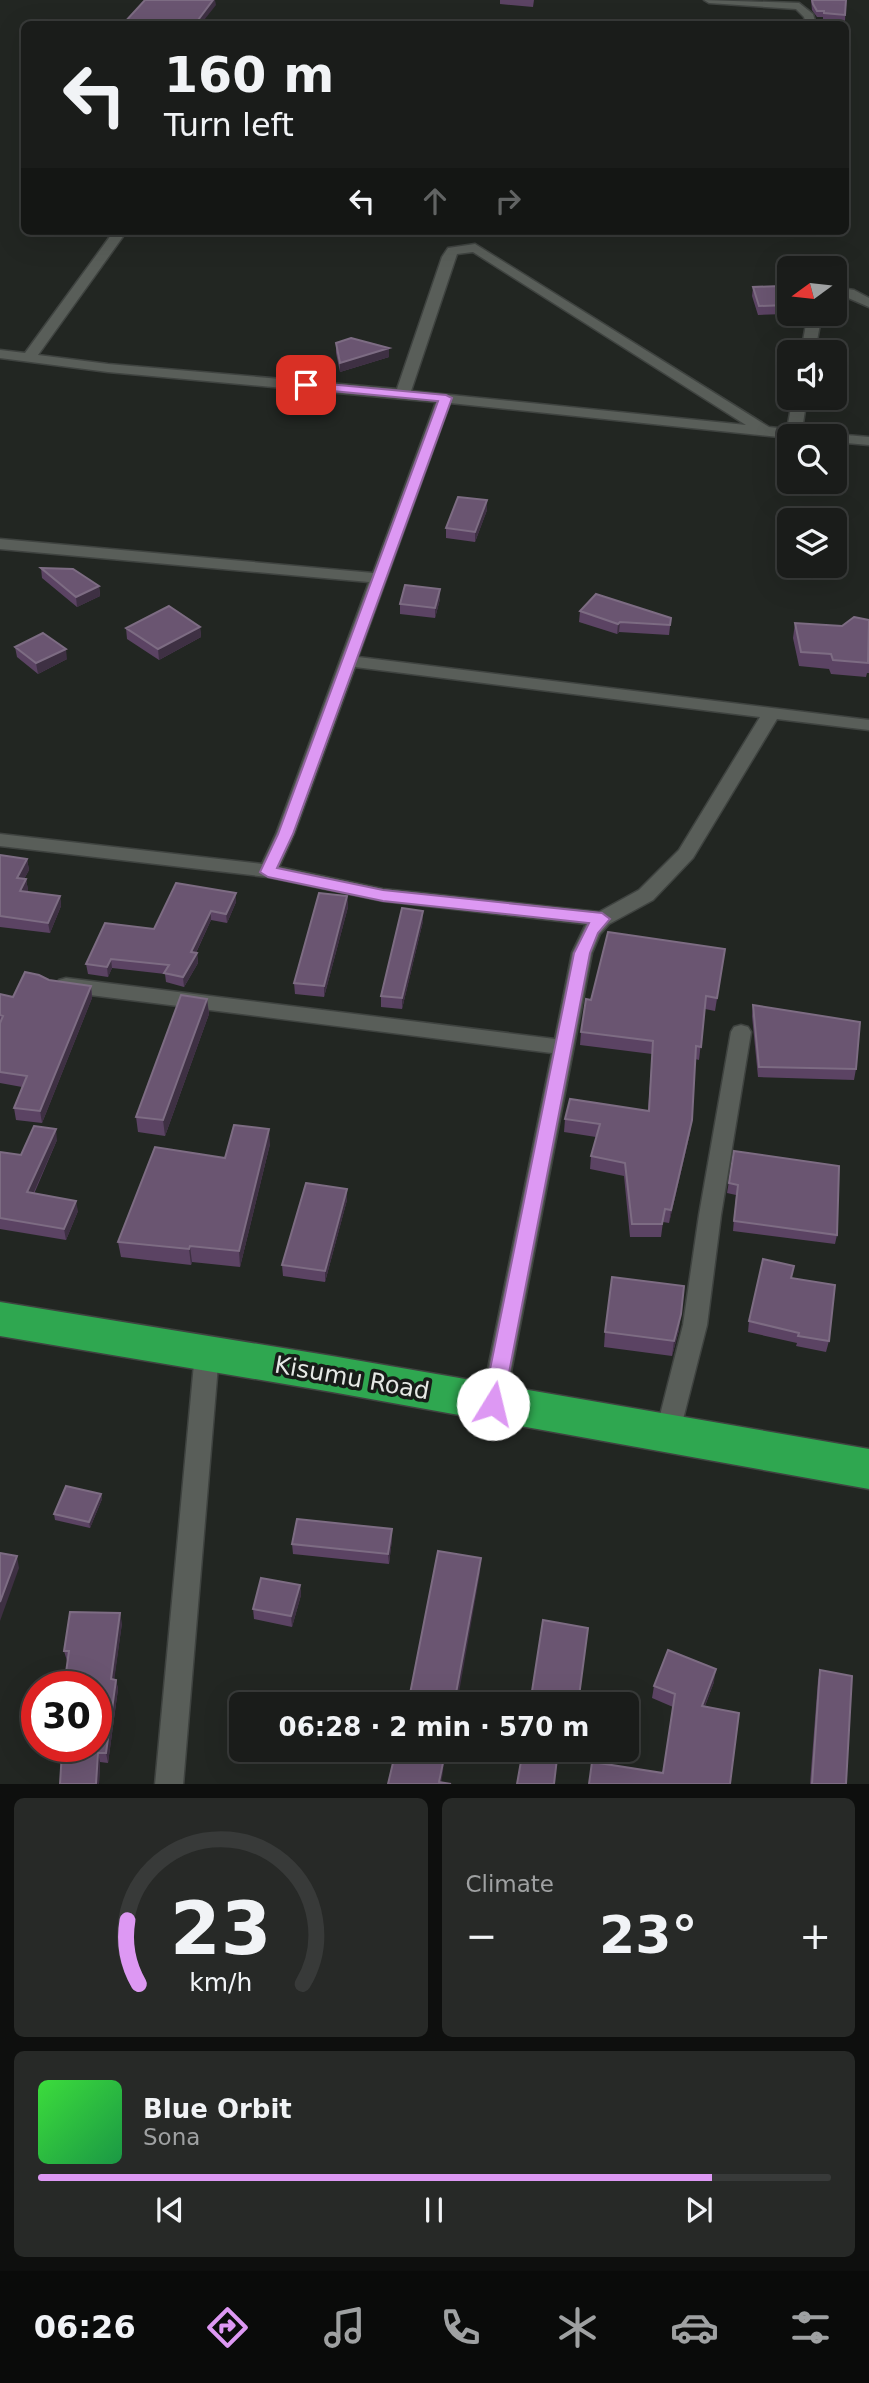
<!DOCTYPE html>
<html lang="en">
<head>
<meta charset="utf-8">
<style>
	:root { --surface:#1a1c1a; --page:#272927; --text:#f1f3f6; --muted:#9fa1a2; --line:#383a39; --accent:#dd98f3 }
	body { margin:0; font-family:"DejaVu Sans",sans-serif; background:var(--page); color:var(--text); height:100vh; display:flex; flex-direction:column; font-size:26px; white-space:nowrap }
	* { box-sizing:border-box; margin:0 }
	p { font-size:23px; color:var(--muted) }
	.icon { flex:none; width:38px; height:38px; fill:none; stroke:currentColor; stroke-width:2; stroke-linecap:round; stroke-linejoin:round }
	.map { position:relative; height:1784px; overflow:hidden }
	.drawer { display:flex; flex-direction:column; gap:14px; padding:14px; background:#0e0f0e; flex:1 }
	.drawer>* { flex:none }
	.banner { position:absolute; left:21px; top:21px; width:828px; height:214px; border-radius:10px; box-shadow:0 7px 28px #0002,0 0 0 2px var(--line); background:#1a1c1a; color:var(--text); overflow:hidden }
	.needle { width:46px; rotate:255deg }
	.buttons { position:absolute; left:777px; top:256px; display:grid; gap:14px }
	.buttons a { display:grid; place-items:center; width:70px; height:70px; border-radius:10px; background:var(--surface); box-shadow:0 7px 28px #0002,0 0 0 2px var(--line); font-size:35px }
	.speed { position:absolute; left:21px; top:1671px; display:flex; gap:14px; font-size:35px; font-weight:700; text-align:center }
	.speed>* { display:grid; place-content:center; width:91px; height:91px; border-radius:50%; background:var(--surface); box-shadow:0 7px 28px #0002,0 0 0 2px var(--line); line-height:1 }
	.speed .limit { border:10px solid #d22; background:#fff; color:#111 }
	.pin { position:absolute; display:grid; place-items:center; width:60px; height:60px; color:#fff; margin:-30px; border-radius:14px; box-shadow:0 4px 10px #0006 }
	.me { position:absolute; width:77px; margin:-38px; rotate:9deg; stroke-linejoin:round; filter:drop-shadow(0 0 5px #0008) }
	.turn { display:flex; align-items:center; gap:24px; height:147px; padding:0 28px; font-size:32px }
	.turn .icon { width:91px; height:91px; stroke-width:2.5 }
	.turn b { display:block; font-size:49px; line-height:60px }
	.lanes { display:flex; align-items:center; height:66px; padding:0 28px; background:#0003; justify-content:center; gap:35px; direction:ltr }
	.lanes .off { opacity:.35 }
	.big { font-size:52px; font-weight:700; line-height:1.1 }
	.drawer .tile { flex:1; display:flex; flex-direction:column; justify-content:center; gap:10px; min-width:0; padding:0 24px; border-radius:10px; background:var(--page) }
	.drawer .dial { align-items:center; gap:0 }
	.dial svg { height:182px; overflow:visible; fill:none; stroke:var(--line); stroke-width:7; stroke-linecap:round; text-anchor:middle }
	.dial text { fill:var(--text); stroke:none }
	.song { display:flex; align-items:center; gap:21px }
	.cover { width:84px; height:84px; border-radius:10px; background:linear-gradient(135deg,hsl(120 70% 55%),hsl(140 70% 35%)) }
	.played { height:7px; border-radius:4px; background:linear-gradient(90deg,var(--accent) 85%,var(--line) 85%) }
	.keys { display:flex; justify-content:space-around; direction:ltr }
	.heat { display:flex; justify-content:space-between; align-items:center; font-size:38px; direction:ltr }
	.drawer .tiles { flex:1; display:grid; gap:14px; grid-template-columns:1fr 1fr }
	.tile:last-child { grid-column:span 2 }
	.trip { position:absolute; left:229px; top:1692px; width:410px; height:70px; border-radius:10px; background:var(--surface); box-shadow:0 7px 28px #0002,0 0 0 2px var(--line); font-weight:700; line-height:70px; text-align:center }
	.menu { display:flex; height:112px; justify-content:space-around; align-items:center; background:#0a0b0a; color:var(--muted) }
	.menu .icon { width:49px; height:49px }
	.menu .current { color:var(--accent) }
	.menu b { font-size:32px; color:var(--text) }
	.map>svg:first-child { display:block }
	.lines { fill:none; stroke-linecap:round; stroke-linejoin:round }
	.street-casing { stroke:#3f4340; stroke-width:3 }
	.highway-casing { stroke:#3f4340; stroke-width:3 }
	.street { fill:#595e59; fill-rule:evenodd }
	.highway { fill:#2fa750; fill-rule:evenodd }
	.wall { fill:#5b4363 }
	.shaded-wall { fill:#3e3043 }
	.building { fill:#6a5571; stroke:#7d6c83; stroke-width:2 }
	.route { fill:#dd98f3; stroke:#90639e; stroke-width:2 }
	.labels { text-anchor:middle; stroke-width:7; stroke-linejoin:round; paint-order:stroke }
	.near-street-label { font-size:24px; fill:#e5e8e5; stroke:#181c19 }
</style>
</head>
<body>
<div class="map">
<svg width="869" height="1785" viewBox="0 0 869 1785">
	<rect width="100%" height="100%" fill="#222622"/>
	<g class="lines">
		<g class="street-casing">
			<path id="street" d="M704,0L799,3L813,14L816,24H806L804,17L796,9L709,3Z
				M114,231H127L38,355L108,364L397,389L442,257L448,248L475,244L769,427L787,429L793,397H807L802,430L821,433L823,436L789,438L450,403L358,657L869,720V730L777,719L693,858L653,900L609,924L600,934L592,953L505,1403L502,1410L493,1413L484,1410L481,1403L552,1053L66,992L59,990L56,985L59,980L66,978L555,1039L572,953L586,924L383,901L268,877L0,846V834L262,864L276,834L369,582L0,549V539L373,573L436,402L108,372L0,358V350L25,353ZM473,252L746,425L411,391L456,257L457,254ZM355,667L760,717L679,850L639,890L599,912L383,889L279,867L294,834Z
				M835,287L854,290L869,298V307L846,297L835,295Z
				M808,313H822L815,352H801Z
				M835,434L869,437V445L835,442V436H829Z
				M741,1025L748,1027L751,1032L721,1215L707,1325L679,1435L676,1442L667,1445L658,1442L655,1435L683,1325L699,1215L731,1032L734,1027Z
				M207,1343L215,1346L219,1353L183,1785H155L195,1353L199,1346Z"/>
		</g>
		<g class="highway-casing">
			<path id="highway" d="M0,1302L332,1356L869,1449V1489L332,1392L0,1336Z"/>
		</g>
		<use href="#street" class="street"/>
		<use href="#highway" class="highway"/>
	</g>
	<path class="wall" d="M500,0H534L533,7L500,4Z
		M808,0H846L845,21L823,20V17H817L812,10L811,0Z
		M753,287L786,305L785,314L758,315L752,296Z
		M336,343L389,348V357L340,372L336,353Z
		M487,510L475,542L446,538V528Z
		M41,568L99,586L100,596L77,607L42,578Z
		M440,599L435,618L400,614V604Z
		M580,611L671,618L669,635L619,632L617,634L579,622Z
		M869,620V673H867L866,677L831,674L829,669L799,666L793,638L795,623L842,626Z
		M200,627L201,637L159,660L127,639L126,628Z
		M15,647L67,659L38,674L17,657Z
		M0,855L27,859L29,870L24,879H26L28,890L27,892L60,896L61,906L50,933L0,927Z
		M236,893V902L227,923L211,920L196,953H197L198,963L184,987L166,982L165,974L112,968L108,977L88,974L86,964L154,929Z
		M347,896L348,907L324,997L295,994L294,983Z
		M423,921L402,1009L381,1007V996Z
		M723,962L715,1011L705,1009L699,1060L695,1059L690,1133L669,1223L663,1222L661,1237H630L624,1176L590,1169L591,1156L596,1137L564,1132L565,1119L648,1111L652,1054L580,1045L581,1032L591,1000Z
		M49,980L91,986L92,998L42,1123L16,1120L14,1108L22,1087L0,1083V994L13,997Z
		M207,999L209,1014L165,1136L138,1132L136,1117Z
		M753,1005L856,1069L854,1080L758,1077L752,1016Z
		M57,1140L34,1194L78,1211L66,1240L0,1229V1152L21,1155Z
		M270,1144L240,1267L192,1262L191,1265L121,1257L118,1242L225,1158Z
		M734,1151L837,1235L835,1244L733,1231L736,1195L727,1193Z
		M347,1189V1200L325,1282L283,1276L282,1265Z
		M792,1278L829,1341L826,1352L796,1346L797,1343L748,1332L749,1321Z
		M679,1330L672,1356L604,1347L605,1332Z
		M101,1494L102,1499L90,1528L55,1520L54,1514Z
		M392,1529V1539L389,1564L293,1554L292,1544Z
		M300,1585L301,1595L292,1627L254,1619L253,1609Z
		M122,1623L114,1679L116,1680L118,1689L108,1763L100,1762L99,1784H60L61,1761H56L54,1751L68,1661H67L64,1651Z
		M820,1670L846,1784H810L818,1680Z
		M714,1682L705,1706L663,1773L673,1707L652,1698L654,1686Z
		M523,1750H572L570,1764L557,1762L554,1784H517Z"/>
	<path class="shaded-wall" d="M213,0H215L216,5L201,24H195Z
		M389,348V357L340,372V363Z
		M487,500V510L475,542V532Z
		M99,586L100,596L77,607L76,597Z
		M440,589V599L435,618V608Z
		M620,622L619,632L617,634L618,624Z
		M200,627L201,637L159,660L158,649Z
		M66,649L67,659L38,674L36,663Z
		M27,859L29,870L19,889L17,878Z
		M26,879L28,890L22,902L20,891Z
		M236,893V902L227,923L226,914Z
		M60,896L61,906L50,933L48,923Z
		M347,896L348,907L324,997V986Z
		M211,911V920L192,961L191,952Z
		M423,911V921L402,1009V998Z
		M197,953L198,963L184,987L183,977Z
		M111,959L112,968L108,977L107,967Z
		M91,986L92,998L42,1123L40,1111Z
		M207,999L209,1014L165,1136L163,1120Z
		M692,1120L690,1133L669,1223L671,1210Z
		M56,1129L57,1140L29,1203L27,1192Z
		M269,1129L270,1144L240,1267L239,1251Z
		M347,1189V1200L325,1282V1271Z
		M76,1201L78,1211L66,1240L64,1229Z
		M190,1246L192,1262L191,1265L189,1249Z
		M681,1314L679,1330L672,1356L674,1341Z
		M101,1494L102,1499L90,1528L89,1522Z
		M392,1529V1539L389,1564L388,1554Z
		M17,1556L19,1568L0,1621V1602Z
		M481,1558L480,1573L457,1704H454Z
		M300,1585L301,1595L292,1627L291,1616Z
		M120,1613L122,1623L113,1689L111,1679Z
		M716,1669L714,1682L700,1718L702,1706Z
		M116,1680L118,1689L108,1763L106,1753Z
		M98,1753L100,1762L99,1784H96Z
		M444,1758L443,1772L441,1784H439Z"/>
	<path class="building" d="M145,0H213L195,24H123Z
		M812,0H846L845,15L824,13V11H817L813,4Z
		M780,286L786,305L759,306L753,287Z
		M351,338L389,348L340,363L336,343Z
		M458,497L487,500L475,532L446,528Z
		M41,568L73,569L99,586L76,597Z
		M405,585L440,589L435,608L400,604Z
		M596,594L671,618L670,625L620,622L618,624L580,611Z
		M169,606L200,627L158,649L126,628Z
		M854,617L869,620L868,663L833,660L831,654L801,652L795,623L842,626Z
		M43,633L66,649L36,663L15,647Z
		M0,855L27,859L17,878L26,879L20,891L60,896L48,923L0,916Z
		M176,883L236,893L226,914L211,911L191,952L197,953L183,977L164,973L169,965L111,959L107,967L86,964L105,923L154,929Z
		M319,893L347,896L324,986L294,983Z
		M402,908L423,911L402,998L381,996Z
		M608,932L725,949L717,998L706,996L701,1047L696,1046L692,1120L671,1210L665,1209L662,1224H632L625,1163L591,1156L600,1124L565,1119L570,1099L649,1111L653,1041L581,1032L586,999L591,1000Z
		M25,972L39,975L49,980L91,986L40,1111L14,1108L27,1076L0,1072V1023L3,1016L0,1015V994L13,997Z
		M181,995L207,999L163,1120L136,1117Z
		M753,1005L860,1022L856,1069L759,1067Z
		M234,1125L269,1129L239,1251L190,1246L189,1249L118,1242L155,1147L225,1158Z
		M34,1126L56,1129L27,1192L76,1201L64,1229L0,1218V1152L21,1155Z
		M734,1151L839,1166L837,1235L734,1221L738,1185L729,1183Z
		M306,1183L347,1189L325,1271L282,1265Z
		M763,1259L794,1266L791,1278L835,1285L829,1341L798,1336L799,1333L749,1321Z
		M612,1277L684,1286L681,1314L674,1341L605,1332Z
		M66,1486L101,1494L89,1522L54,1514Z
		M297,1519L392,1529L388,1554L292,1544Z
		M438,1551L481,1558L454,1704H408Z
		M0,1553L17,1556L0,1602Z
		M261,1578L300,1585L291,1616L253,1609Z
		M70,1612L120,1613L111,1679L116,1680L106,1753H98L96,1784H60L62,1752L54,1751V1746H96V1687H64L69,1651H64Z
		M543,1620L588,1628L578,1704H530Z
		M668,1650L716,1669L702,1706L739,1713L730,1784H589L592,1762L663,1773L675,1694L654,1686Z
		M820,1670L852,1676L846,1784H812Z
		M396,1750L444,1758L439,1782L451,1784H388Z
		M523,1750H558L554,1784H517Z"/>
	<path class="route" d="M306,382L446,395L452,398L293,834L277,868L383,890L602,913L610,919L598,933L590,953L503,1404L500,1409L493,1412L486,1409L483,1404L574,953L589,923L383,901L268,877L260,872L278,834L438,401L301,388L300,385Z"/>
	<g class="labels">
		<g class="near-street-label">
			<text transform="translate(352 1378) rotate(10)" y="8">Kisumu Road</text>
		</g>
	</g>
</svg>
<div class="buttons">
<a><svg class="needle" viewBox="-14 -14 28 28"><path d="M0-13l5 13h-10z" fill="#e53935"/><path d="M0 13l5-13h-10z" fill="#9fa1a2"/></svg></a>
<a><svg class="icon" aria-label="sound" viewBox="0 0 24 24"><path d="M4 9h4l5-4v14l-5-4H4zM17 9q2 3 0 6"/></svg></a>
<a><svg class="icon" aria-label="search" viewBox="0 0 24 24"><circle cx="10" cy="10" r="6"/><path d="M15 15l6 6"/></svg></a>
<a><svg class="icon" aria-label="layers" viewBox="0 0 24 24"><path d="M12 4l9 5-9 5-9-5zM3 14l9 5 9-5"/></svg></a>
</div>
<div class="speed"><div class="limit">30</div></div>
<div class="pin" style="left:306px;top:385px;background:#d93025"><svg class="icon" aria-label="arrive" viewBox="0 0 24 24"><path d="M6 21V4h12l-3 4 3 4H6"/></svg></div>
<svg class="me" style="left:493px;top:1404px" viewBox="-20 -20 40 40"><circle r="19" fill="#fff"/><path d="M0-13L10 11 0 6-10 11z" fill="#dd98f3"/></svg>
<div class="trip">06:28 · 2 min · 570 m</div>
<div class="banner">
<div class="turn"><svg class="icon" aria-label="left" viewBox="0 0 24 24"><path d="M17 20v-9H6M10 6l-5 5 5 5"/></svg><div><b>160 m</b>Turn left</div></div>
<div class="lanes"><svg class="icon" aria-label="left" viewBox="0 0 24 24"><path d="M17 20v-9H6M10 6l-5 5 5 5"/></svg><svg class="icon off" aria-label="ahead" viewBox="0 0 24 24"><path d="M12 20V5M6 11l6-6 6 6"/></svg><svg class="icon off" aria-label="right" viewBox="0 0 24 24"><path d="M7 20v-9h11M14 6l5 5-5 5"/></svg></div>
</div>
</div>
<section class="drawer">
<div class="tiles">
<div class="tile dial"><svg viewBox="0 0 100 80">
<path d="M14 69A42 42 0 1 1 86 69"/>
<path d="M14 69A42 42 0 0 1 9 41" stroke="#dd98f3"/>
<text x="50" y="56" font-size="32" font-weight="700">23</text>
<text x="50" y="72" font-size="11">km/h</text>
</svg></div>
<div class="tile"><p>Climate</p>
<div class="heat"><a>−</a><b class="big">23°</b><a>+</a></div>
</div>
<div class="tile">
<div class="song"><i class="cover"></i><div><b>Blue Orbit</b><p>Sona</p></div></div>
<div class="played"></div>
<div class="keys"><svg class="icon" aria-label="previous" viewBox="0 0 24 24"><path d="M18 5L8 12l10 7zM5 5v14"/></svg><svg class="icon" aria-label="pause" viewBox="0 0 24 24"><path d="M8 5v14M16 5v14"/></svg><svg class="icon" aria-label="next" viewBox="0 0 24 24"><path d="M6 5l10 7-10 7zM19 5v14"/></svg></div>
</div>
</div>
</section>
<nav class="menu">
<b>06:26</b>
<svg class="icon current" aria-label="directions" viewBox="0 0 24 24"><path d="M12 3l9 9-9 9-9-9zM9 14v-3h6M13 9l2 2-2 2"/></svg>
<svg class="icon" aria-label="music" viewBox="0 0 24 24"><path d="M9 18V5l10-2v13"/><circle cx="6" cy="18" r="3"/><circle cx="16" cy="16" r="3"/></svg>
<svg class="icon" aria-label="phone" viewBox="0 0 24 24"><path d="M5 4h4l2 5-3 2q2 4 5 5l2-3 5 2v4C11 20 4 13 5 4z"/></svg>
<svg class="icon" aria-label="climate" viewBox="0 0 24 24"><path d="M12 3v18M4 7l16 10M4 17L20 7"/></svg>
<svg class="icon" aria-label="car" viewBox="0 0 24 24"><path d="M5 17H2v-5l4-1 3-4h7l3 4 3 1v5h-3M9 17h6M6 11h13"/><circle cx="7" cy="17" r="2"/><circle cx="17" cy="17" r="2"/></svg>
<svg class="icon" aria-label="filters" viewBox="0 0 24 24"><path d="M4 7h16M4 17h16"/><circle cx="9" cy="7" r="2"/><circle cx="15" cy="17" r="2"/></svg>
</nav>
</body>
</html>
